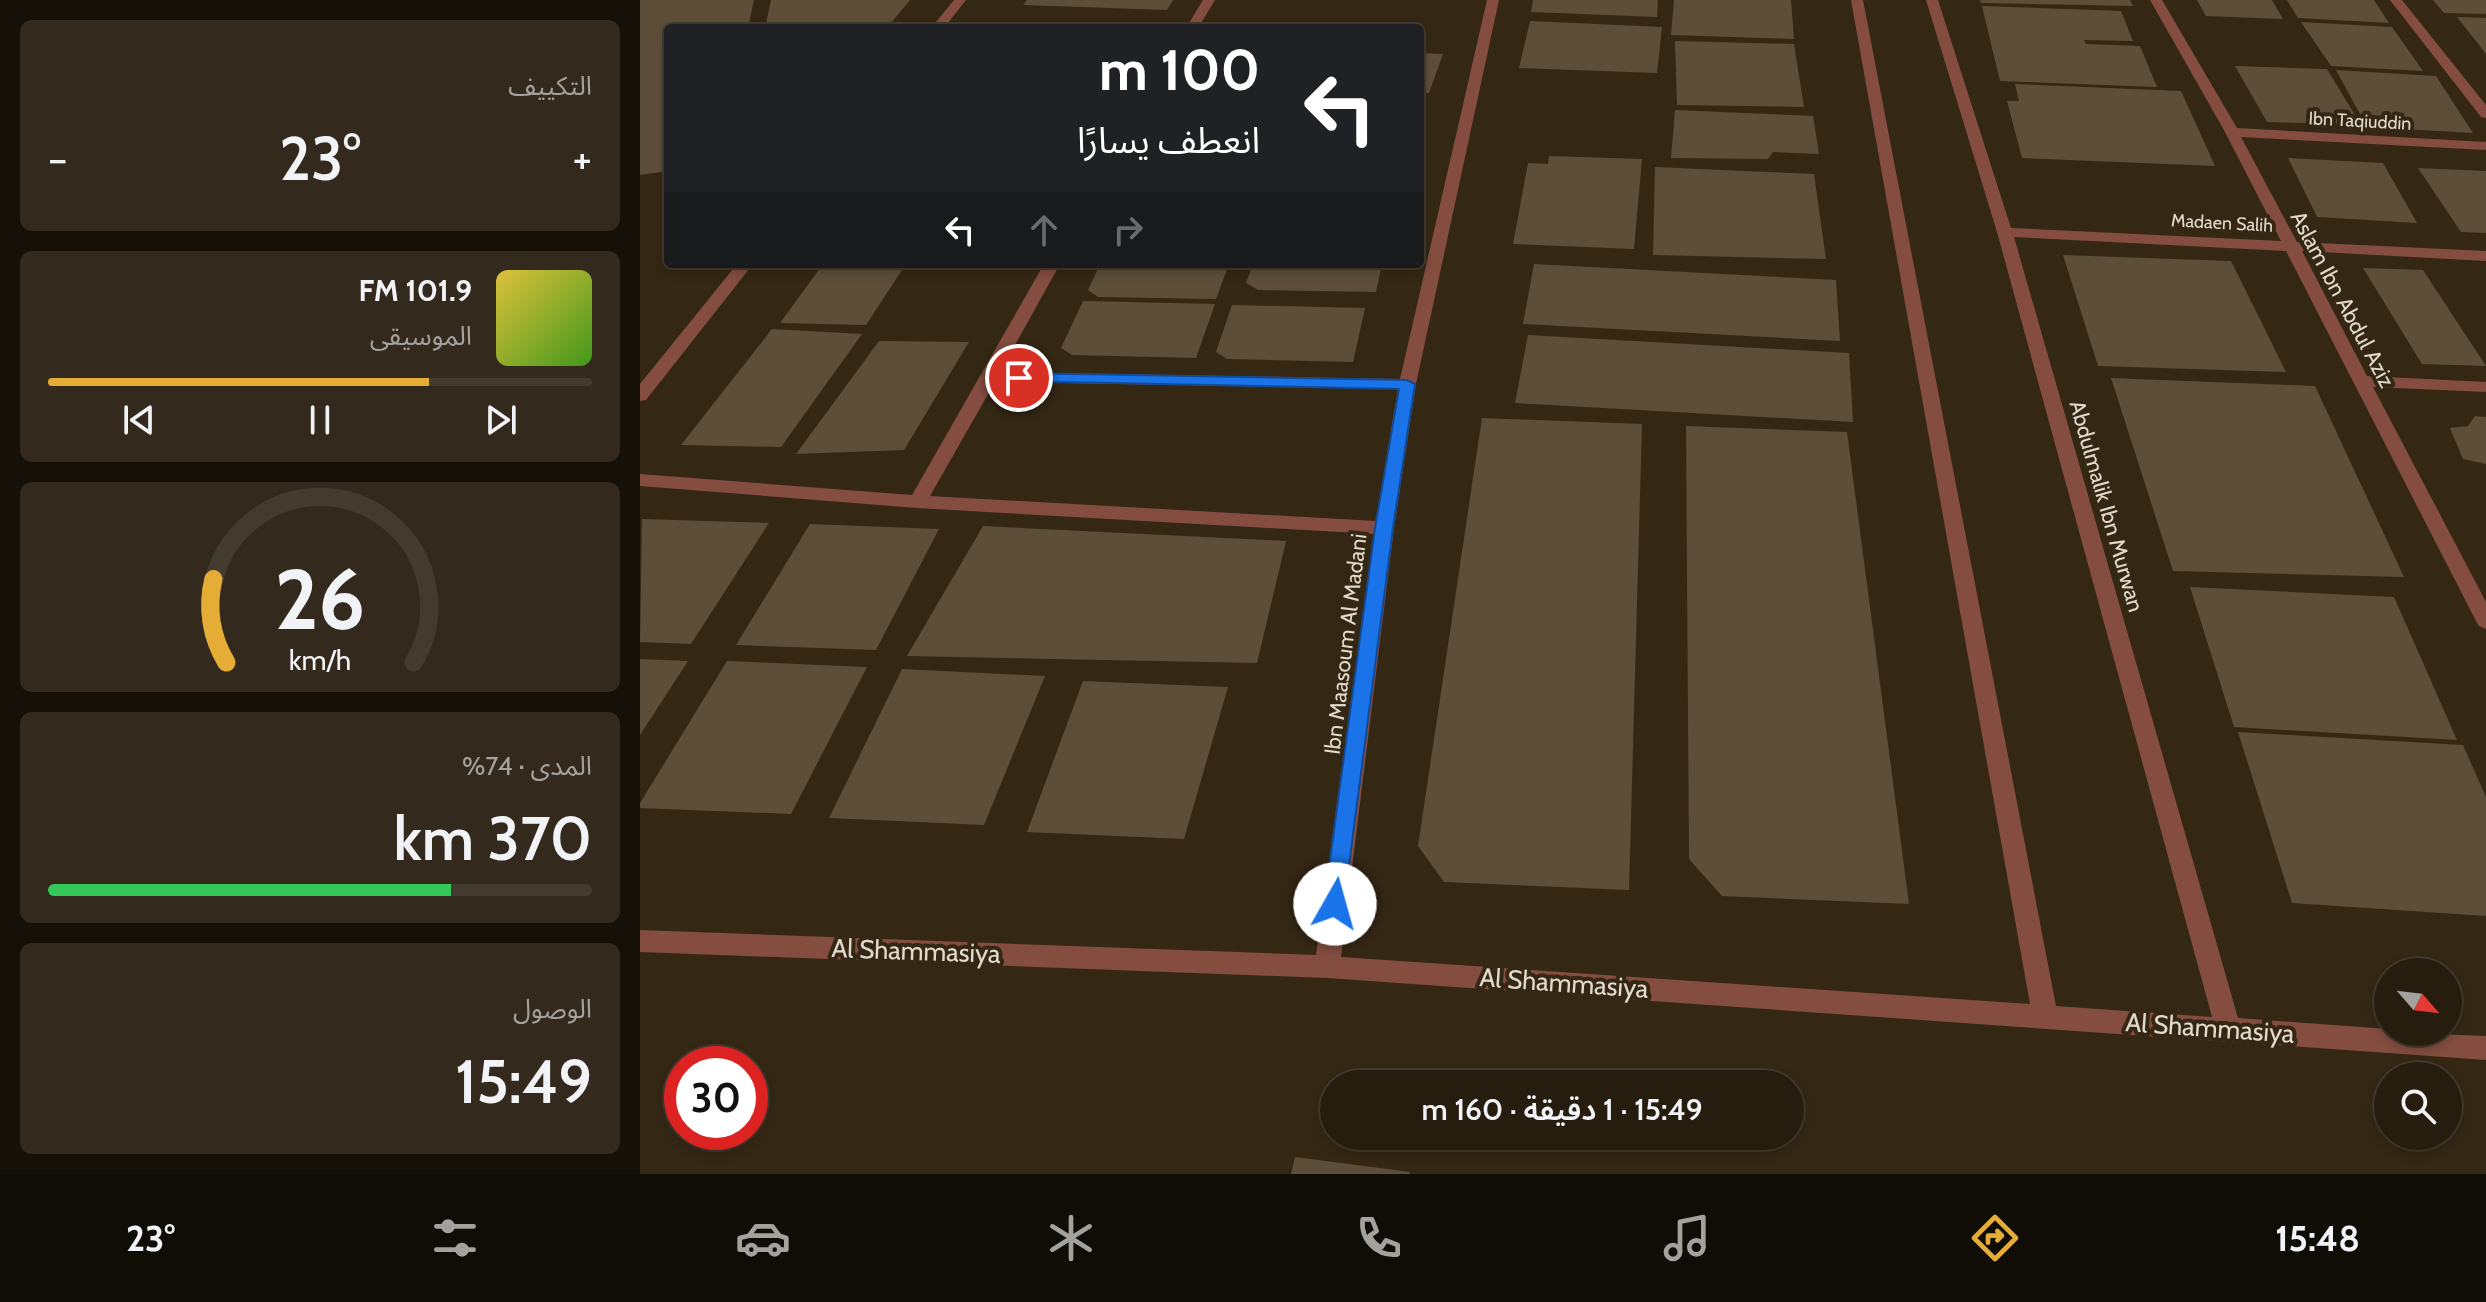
<!DOCTYPE html>
<html lang="ar">
<head>
<meta charset="utf-8">
<style>
	:root { --surface:#271d0f; --page:#332a1d; --text:#f1f3f6; --muted:#a4a29e; --line:#433b2f; --accent:#e5ad36 }
	body { margin:0; font-family:Cabin,"Noto Sans Arabic",sans-serif; background:var(--page); color:var(--text); direction:rtl; height:100vh; display:flex; flex-direction:column; font-size:30px; white-space:nowrap }
	* { box-sizing:border-box; margin:0 }
	p { font-size:26px; color:var(--muted) }
	.icon { flex:none; width:44px; height:44px; fill:none; stroke:currentColor; stroke-width:2; stroke-linecap:round; stroke-linejoin:round }
	.map { position:relative; flex:1; overflow:hidden; direction:ltr }
	.sheet { display:flex; flex-direction:column; gap:20px; padding:20px; background:#151008; width:640px }
	.sheet>* { flex:none }
	.banner { position:absolute; left:24px; top:24px; width:760px; height:244px; border-radius:8px; box-shadow:0 4px 12px #0003,0 0 0 2px var(--line); direction:rtl; background:#202124; color:#fff; overflow:hidden }
	.needle { width:52px; rotate:118deg }
	.fabs { position:absolute; left:1734px; top:958px; display:grid; gap:16px }
	.fabs a { display:grid; place-items:center; width:88px; height:88px; border-radius:50%; background:var(--surface); box-shadow:0 4px 12px #0003,0 0 0 2px var(--line); font-size:40px }
	.speed { position:absolute; left:24px; top:1046px; display:flex; gap:16px; font-size:40px; font-weight:700; text-align:center }
	.speed>* { display:grid; place-content:center; width:104px; height:104px; border-radius:50%; background:var(--surface); box-shadow:0 4px 12px #0003,0 0 0 2px var(--line); line-height:1 }
	.speed .limit { border:12px solid #d22; background:#fff; color:#111 }
	.pin { position:absolute; display:grid; place-items:center; width:68px; height:68px; color:#fff; margin:-34px; border:4px solid #fff; border-radius:50%; box-shadow:0 2px 8px #0007 }
	.me { position:absolute; width:88px; margin:-44px; rotate:7deg; stroke-linejoin:round; filter:drop-shadow(0 0 6px #0008) }
	.turn { display:flex; align-items:center; gap:28px; height:168px; padding:0 32px; font-size:36px }
	.turn .icon { width:104px; height:104px; stroke-width:2.5 }
	.turn b { display:block; font-size:56px; line-height:68px }
	.lanes { display:flex; align-items:center; height:76px; padding:0 32px; background:#0003; justify-content:center; gap:40px; direction:ltr }
	.lanes .off { opacity:.35 }
	.big { font-size:60px; font-weight:600; line-height:1.1 }
	.sheet .card { flex:1; display:flex; flex-direction:column; justify-content:center; gap:12px; min-width:0; padding:0 28px; border-radius:12px; background:var(--page) }
	.sheet .dial { align-items:center; gap:0 }
	.dial svg { height:208px; overflow:visible; fill:none; stroke:var(--line); stroke-width:7; stroke-linecap:round; text-anchor:middle }
	.dial text { fill:var(--text); stroke:none }
	.song { display:flex; align-items:center; gap:24px }
	.cover { width:96px; height:96px; border-radius:12px; background:linear-gradient(135deg,hsl(50 70% 55%),hsl(100 70% 35%)) }
	.played { height:8px; border-radius:4px; background:linear-gradient(90deg,var(--accent) 70%,var(--line) 70%) }
	.keys { display:flex; justify-content:space-around; direction:ltr }
	.heat { display:flex; justify-content:space-between; align-items:center; font-size:44px; direction:ltr }
	.charge { height:12px; border-radius:6px; background:linear-gradient(90deg,#34c759 74%,var(--line) 0) }
	.trip { position:absolute; left:680px; top:1070px; width:484px; height:80px; border-radius:40px; background:var(--surface); box-shadow:0 4px 12px #0003,0 0 0 2px var(--line); font-weight:600; line-height:80px; text-align:center; direction:rtl }
	.tab-bar { display:flex; height:128px; justify-content:space-around; align-items:center; background:#100c06; color:var(--muted) }
	.tab-bar .icon { width:56px; height:56px }
	.tab-bar .on { color:var(--accent) }
	.tab-bar b { font-size:36px; color:var(--text) }
	main { display:flex; flex:1; min-height:0 }
	.map>svg:first-child { display:block }
	.building { fill:#5d4e3a }
	.lines { fill:none; stroke-linecap:round; stroke-linejoin:round }
	.minor { fill:#844d40; fill-rule:evenodd }
	.route { fill:#1a73e8; stroke:#114b97; stroke-width:2 }
	.labels { text-anchor:middle; stroke-width:8; stroke-linejoin:round; paint-order:stroke }
	.far-street-label { font-size:18px; fill:#e3dace; stroke:#342714 }
	.street-label { font-size:22px; fill:#e3dace; stroke:#342714 }
	.near-street-label { font-size:26px; fill:#e3dace; stroke:#342714 }
</style>
</head>
<body>
<main>
<div class="map">
<svg width="1846" height="1174" viewBox="0 0 1846 1174">
	<rect width="100%" height="100%" fill="#342714"/>
	<path class="building" d="M0,0H114L108,28H28V171L0,175Z
		M131,0H270L247,28H125Z
		M387,0H533L527,10L383,5Z
		M893,0H1018L1017,17L891,12Z
		M1034,0H1151L1154,39L1031,35Z
		M1340,0H1490L1493,6L1341,3Z
		M1557,0H1632L1643,19L1566,16Z
		M1647,0H1734L1749,23L1658,18Z
		M1793,0H1846V14L1804,13Z
		M1342,6L1481,11L1493,41L1444,40L1446,44L1500,46L1517,87L1360,81Z
		M1817,17L1846,18V54Z
		M890,21L1022,27L1017,73L879,68Z
		M1661,22L1752,27L1783,71L1691,66Z
		M1035,41L1154,44L1164,107L1037,105Z
		M780,53L803,54L789,93H780Z
		M1595,66L1687,69L1721,125L1627,122Z
		M1696,70L1796,76L1833,133L1727,127Z
		M1375,84L1541,91L1575,166L1382,158L1367,101H1379Z
		M1035,110L1173,116L1179,154L1133,152L1128,159L1031,158Z
		M909,156L1002,159L994,249L873,244L888,163L908,164Z
		M1648,158L1743,163L1777,223L1677,217Z
		M1015,167L1174,174L1186,259L1013,255Z
		M1778,168L1846,171V233L1821,232Z
		M1423,255L1591,261L1646,372L1458,366Z
		M183,264H266L226,325L140,323Z
		M460,264H589L576,299L458,297L448,290Z
		M613,264H742L736,292L618,290L606,283Z
		M894,264L1196,280L1200,341L883,324Z
		M1723,268L1783,270L1846,366L1782,364Z
		M443,301L575,304L556,358L432,355L421,348Z
		M592,305L725,308L713,362L587,359L576,352Z
		M132,329L222,334L141,447L41,445Z
		M888,335L1209,353L1213,422L875,403Z
		M239,341L329,342L264,450L156,454Z
		M1471,378L1675,386L1764,577L1533,571Z
		M1835,416L1846,417V464L1823,459L1810,428L1828,426Z
		M842,418L1002,424L989,890L804,882L778,846Z
		M1046,426L1207,432L1269,904L1082,896L1049,859Z
		M2,519L129,523L51,644L0,642Z
		M170,524L299,529L236,650L96,645Z
		M343,526L646,541L617,663L267,656Z
		M1550,587L1754,597L1817,740L1594,727Z
		M0,659L48,661L0,735Z
		M87,661L227,667L151,814L0,808V803Z
		M262,669L405,676L344,825L189,818Z
		M443,681L588,687L544,839L387,832Z
		M1598,732L1823,745L1846,797V916L1652,903Z
		M655,1157L770,1172V1174H651Z"/>
	<g class="lines">
		<path class="minor" d="M314,0H326L304,28H291Z
			M563,0H575L558,28H546Z
			M847,0H859L776,384L754,528L701,957L1390,1004L1211,0H1223L1416,1006L1572,1017L1357,232L1286,0H1298L1371,228L1641,241L1585,132L1510,0H1522L1597,128L1846,142V150L1601,137L1657,242L1846,251V261L1662,251L1727,376L1846,382V392L1733,387L1846,602V629L1839,626L1836,621L1646,251L1374,237L1598,1018L1748,1029V1032L1846,1036V1060L687,978L0,952V930L676,955L734,534L277,508L0,486V474L272,495L404,264H420L360,372L760,379ZM355,382L758,389L736,521L290,496Z
			M1750,0H1762L1846,105V118L1841,117Z
			M97,264H113L6,400L0,401V384Z"/>
	</g>
	<path class="route" d="M379,373L767,380L775,384L753,528L703,911L695,914L688,911L684,904L735,528L759,389L373,381L371,378Z"/>
	<g class="labels">
		<g class="far-street-label">
			<text transform="translate(1720 121) rotate(3)" y="6">Ibn Taqiuddin</text>
			<text transform="translate(1582 223) rotate(3)" y="6">Madaen Salih</text>
		</g>
		<g class="street-label">
			<text transform="translate(1703 299) rotate(62)" y="8">Aslam Ibn Abdul Aziz</text>
			<text transform="translate(1467 506) rotate(74)" y="8">Abdulmalik Ibn Murwan</text>
			<text transform="translate(705 644) rotate(-83)" y="8">Ibn Maasoum Al Madani</text>
		</g>
		<g class="near-street-label">
			<text transform="translate(276 951) rotate(2)" y="9">Al Shammasiya</text>
			<text transform="translate(924 983) rotate(4)" y="9">Al Shammasiya</text>
			<text transform="translate(1570 1028) rotate(4)" y="9">Al Shammasiya</text>
		</g>
	</g>
</svg>
<div class="fabs">
<a><svg class="needle" viewBox="-14 -14 28 28"><path d="M0-13l5 13h-10z" fill="#e53935"/><path d="M0 13l5-13h-10z" fill="#a4a29e"/></svg></a>
<a><svg class="icon" aria-label="search" viewBox="0 0 24 24"><circle cx="10" cy="10" r="6"/><path d="M15 15l6 6"/></svg></a>
</div>
<div class="speed"><div class="limit">30</div></div>
<div class="pin" style="left:379px;top:378px;background:#d93025"><svg class="icon" aria-label="arrive" viewBox="0 0 24 24"><path d="M6 21V4h12l-3 4 3 4H6"/></svg></div>
<svg class="me" style="left:695px;top:904px" viewBox="-20 -20 40 40"><circle r="19" fill="#fff"/><path d="M0-13L10 11 0 6-10 11z" fill="#1a73e8"/></svg>
<div class="trip">15:49 · 1 دقيقة · 160 m</div>
<div class="banner">
<div class="turn"><svg class="icon" aria-label="left" viewBox="0 0 24 24"><path d="M17 20v-9H6M10 6l-5 5 5 5"/></svg><div><b>100 m</b>انعطف يسارًا</div></div>
<div class="lanes"><svg class="icon" aria-label="left" viewBox="0 0 24 24"><path d="M17 20v-9H6M10 6l-5 5 5 5"/></svg><svg class="icon off" aria-label="ahead" viewBox="0 0 24 24"><path d="M12 20V5M6 11l6-6 6 6"/></svg><svg class="icon off" aria-label="right" viewBox="0 0 24 24"><path d="M7 20v-9h11M14 6l5 5-5 5"/></svg></div>
</div>
</div>
<section class="sheet">
<div class="card"><p>التكييف</p>
<div class="heat"><a>−</a><b class="big">23°</b><a>+</a></div>
</div>
<div class="card">
<div class="song"><i class="cover"></i><div><b>101.9 FM</b><p>الموسيقى</p></div></div>
<div class="played"></div>
<div class="keys"><svg class="icon" aria-label="previous" viewBox="0 0 24 24"><path d="M18 5L8 12l10 7zM5 5v14"/></svg><svg class="icon" aria-label="pause" viewBox="0 0 24 24"><path d="M8 5v14M16 5v14"/></svg><svg class="icon" aria-label="next" viewBox="0 0 24 24"><path d="M6 5l10 7-10 7zM19 5v14"/></svg></div>
</div>
<div class="card dial"><svg viewBox="0 0 100 80">
<path d="M14 69A42 42 0 1 1 86 69"/>
<path d="M14 69A42 42 0 0 1 9 37" stroke="#e5ad36"/>
<text x="50" y="56" font-size="32" font-weight="700">26</text>
<text x="50" y="72" font-size="11">km/h</text>
</svg></div>
<div class="card"><p>المدى · 74%</p><b class="big">370 km</b><div class="charge"></div></div>
<div class="card"><p>الوصول</p><b class="big">15:49</b></div>
</section>
</main>
<nav class="tab-bar">
<b>15:48</b>
<svg class="icon on" aria-label="directions" viewBox="0 0 24 24"><path d="M12 3l9 9-9 9-9-9zM9 14v-3h6M13 9l2 2-2 2"/></svg>
<svg class="icon" aria-label="music" viewBox="0 0 24 24"><path d="M9 18V5l10-2v13"/><circle cx="6" cy="18" r="3"/><circle cx="16" cy="16" r="3"/></svg>
<svg class="icon" aria-label="phone" viewBox="0 0 24 24"><path d="M5 4h4l2 5-3 2q2 4 5 5l2-3 5 2v4C11 20 4 13 5 4z"/></svg>
<svg class="icon" aria-label="climate" viewBox="0 0 24 24"><path d="M12 3v18M4 7l16 10M4 17L20 7"/></svg>
<svg class="icon" aria-label="car" viewBox="0 0 24 24"><path d="M5 17H2v-5l4-1 3-4h7l3 4 3 1v5h-3M9 17h6M6 11h13"/><circle cx="7" cy="17" r="2"/><circle cx="17" cy="17" r="2"/></svg>
<svg class="icon" aria-label="filters" viewBox="0 0 24 24"><path d="M4 7h16M4 17h16"/><circle cx="9" cy="7" r="2"/><circle cx="15" cy="17" r="2"/></svg>
<b>23°</b>
</nav>
</body>
</html>
